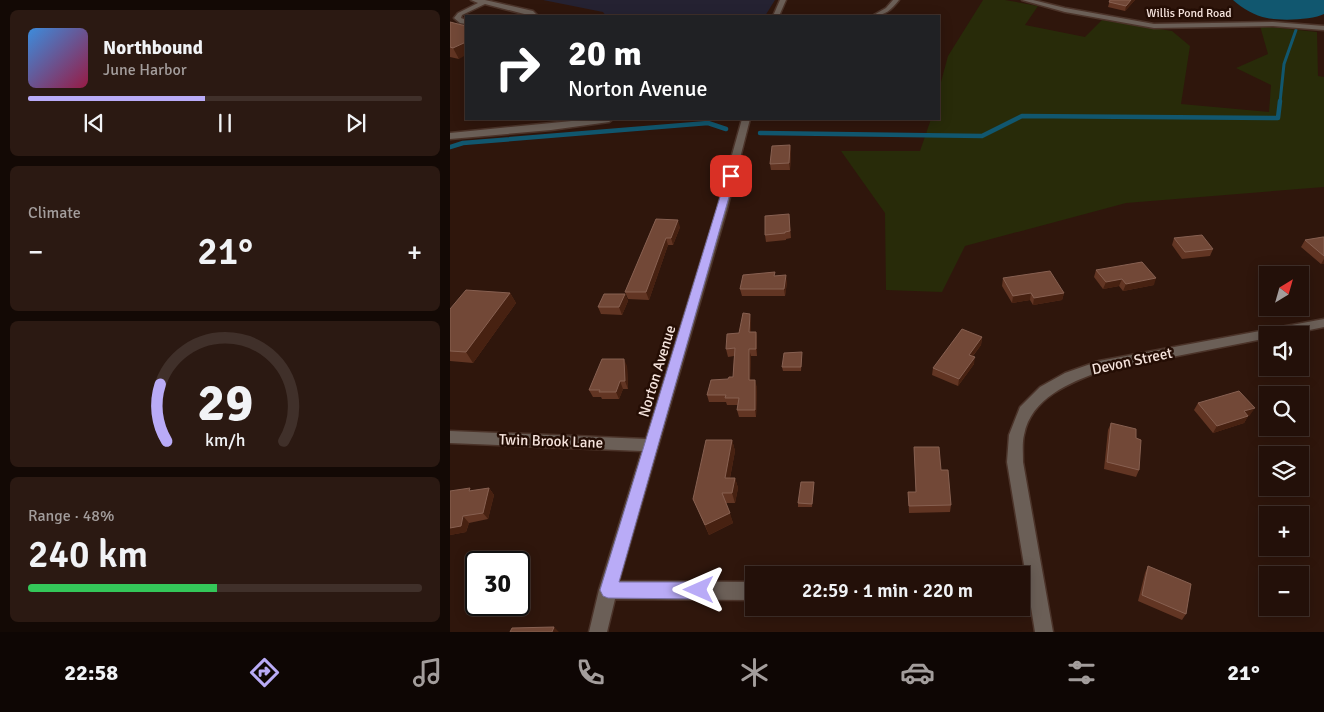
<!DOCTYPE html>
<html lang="en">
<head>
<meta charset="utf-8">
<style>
	:root { --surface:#231009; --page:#2b1912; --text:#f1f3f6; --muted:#a39d9c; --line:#40302a; --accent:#b9abf7 }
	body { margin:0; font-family:Signika,sans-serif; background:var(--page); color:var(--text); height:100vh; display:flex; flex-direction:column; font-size:19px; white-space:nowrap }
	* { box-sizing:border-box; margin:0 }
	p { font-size:16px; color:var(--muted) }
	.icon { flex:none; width:28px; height:28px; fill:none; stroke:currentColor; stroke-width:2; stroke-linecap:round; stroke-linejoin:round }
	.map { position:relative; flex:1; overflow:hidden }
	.details { display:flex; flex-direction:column; gap:10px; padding:10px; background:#130905; width:450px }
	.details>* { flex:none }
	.banner { position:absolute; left:15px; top:15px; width:475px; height:105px; border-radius:0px; box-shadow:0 2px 12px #0003,0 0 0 1px var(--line); background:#202124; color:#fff; overflow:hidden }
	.needle { width:32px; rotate:37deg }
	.tools { position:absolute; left:809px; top:266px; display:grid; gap:10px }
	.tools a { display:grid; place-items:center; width:50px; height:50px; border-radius:0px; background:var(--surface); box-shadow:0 2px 12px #0003,0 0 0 1px var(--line); font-size:25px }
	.speed { position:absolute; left:15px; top:551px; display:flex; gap:10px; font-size:25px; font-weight:700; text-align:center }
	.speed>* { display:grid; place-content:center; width:65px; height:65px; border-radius:50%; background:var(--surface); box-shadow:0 2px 12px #0003,0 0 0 1px var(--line); line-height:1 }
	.speed .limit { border:2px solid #111; border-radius:8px; background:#fff; color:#111 }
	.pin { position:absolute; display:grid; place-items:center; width:42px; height:42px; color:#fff; margin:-21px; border-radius:10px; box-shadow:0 2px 8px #0006 }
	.me { position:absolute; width:55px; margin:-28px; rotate:270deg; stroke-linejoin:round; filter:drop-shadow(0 0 4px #0008) }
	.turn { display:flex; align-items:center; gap:18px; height:105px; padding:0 20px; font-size:22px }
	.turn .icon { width:65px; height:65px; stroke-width:2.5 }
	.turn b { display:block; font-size:35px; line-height:42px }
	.big { font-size:38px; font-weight:600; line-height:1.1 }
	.details .widget { flex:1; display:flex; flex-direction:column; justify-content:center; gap:8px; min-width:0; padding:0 18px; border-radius:8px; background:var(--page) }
	.details .dial { align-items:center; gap:0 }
	.dial svg { height:130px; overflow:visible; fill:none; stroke:var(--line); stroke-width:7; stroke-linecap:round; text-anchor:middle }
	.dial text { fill:var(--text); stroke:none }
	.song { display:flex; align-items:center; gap:15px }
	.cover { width:60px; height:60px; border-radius:8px; background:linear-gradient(135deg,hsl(210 70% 55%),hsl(340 70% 35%)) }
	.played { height:5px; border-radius:2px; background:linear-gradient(90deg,var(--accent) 45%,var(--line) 45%) }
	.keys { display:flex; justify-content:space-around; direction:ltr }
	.heat { display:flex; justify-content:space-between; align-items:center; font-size:28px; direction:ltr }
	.charge { height:8px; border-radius:4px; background:linear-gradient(90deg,#34c759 48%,var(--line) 0) }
	.trip { position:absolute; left:295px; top:566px; width:285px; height:50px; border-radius:0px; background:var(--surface); box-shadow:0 2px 12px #0003,0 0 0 1px var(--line); font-weight:600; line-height:50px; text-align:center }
	.menu { display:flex; height:80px; justify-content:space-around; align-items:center; background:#0e0604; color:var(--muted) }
	.menu .icon { width:35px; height:35px }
	.menu .selected { color:var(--accent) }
	.menu b { font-size:22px; color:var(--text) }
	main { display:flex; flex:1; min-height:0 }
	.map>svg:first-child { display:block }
	.education { fill:#252232 }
	.green { fill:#282b09 }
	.water { fill:#11576f }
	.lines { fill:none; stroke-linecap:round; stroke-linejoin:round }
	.stream-far1 { stroke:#11576f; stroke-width:3 }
	.stream { stroke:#11576f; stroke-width:4.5 }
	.minor-casing { stroke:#4b3329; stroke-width:3 }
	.minor { fill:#6b5f57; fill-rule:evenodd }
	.wall { fill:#623523 }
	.shaded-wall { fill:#472111 }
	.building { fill:#724837; stroke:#876051 }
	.route { fill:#b9abf7; stroke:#786fa1 }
	.labels { text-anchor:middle; stroke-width:5; stroke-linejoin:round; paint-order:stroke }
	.far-street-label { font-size:12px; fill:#f6e4dd; stroke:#240d04 }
	.street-label { font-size:15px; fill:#f6e4dd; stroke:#240d04 }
</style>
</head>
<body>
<main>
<section class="details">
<div class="widget">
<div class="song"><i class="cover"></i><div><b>Northbound</b><p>June Harbor</p></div></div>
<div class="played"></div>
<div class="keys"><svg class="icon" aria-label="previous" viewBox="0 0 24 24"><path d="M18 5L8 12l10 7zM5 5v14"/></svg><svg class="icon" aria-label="pause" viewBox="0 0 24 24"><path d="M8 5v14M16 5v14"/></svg><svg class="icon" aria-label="next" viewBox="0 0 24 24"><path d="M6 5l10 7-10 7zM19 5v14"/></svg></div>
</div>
<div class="widget"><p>Climate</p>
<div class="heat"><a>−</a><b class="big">21°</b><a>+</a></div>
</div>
<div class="widget dial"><svg viewBox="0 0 100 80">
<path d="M14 69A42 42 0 1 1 86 69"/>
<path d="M14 69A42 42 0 0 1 10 34" stroke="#b9abf7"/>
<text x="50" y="56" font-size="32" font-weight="700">29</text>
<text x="50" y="72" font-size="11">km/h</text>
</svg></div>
<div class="widget"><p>Range · 48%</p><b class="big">240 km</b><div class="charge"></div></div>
</section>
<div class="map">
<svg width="874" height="632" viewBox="0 0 874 632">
	<rect width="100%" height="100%" fill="#2f160c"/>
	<path class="education" d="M93,0H325L315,16H156L153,12Z"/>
	<path class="green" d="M533,0H555L588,6L575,25L635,37L652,20L722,31L740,46L731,104L819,112L821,85L786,68L818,54L810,26L867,32L868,76L874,77V187L676,203L515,246L492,292L436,290L435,213L391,151H470L481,119H489V83L491,82L498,56Z"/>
	<path class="water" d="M783,0H874V14C863,20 830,21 817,18C805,16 792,8 783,0Z"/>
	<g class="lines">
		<path class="stream-far1" d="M830,102L834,64L846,30"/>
		<path class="stream" d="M310,133L532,136L572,116L828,118L830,101
			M0,147L13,143L258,123L276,129"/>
		<g class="minor-casing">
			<path id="minor" d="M21,0H35L83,11L88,16H82L35,4L12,15L11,18L16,20V24L10,23L4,18L8,13L28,3Z
				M330,0H336L329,16H323Z
				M443,0H449C442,9 435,16 422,16L436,8Z
				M572,0H583L615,8L704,24L823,22L874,26V30L823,26L704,28L615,12Z
				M142,119H163L159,122L101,130L0,139V133Z
				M292,119H300L277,209L169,581L304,582V600L165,599L157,632H139L149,590L192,451L0,443V431L196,439L267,209Z
				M874,319V327L835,335H818V338L651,371C619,383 581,398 574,435C572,443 573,453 573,462L603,632H585L580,601H571V583H577L557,462L559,435L570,407L590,387L615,373L649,361Z"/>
		</g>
		<use href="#minor" class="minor"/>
	</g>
	<path class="wall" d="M660,0H685L675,11L658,7Z
		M0,22L9,59L0,57Z
		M340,145L341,152L340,170H321L320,164Z
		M339,214L341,238L336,239V240L316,242L315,235Z
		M206,219L230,227L223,245H218L199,300L178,299L175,292Z
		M874,237V264H871L851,247L855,240Z
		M724,238L763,249L760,256L732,259L722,245Z
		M646,270L704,285L673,291L669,286L653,289L644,277Z
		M325,276L337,282L335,296H292L290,289Z
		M553,278L614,293L612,300L583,305L580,300L562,303L552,286Z
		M60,293L66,303L23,363L0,361V309Z
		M175,294L178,301L172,315L151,314L148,307Z
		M301,321V332H306L307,339V356H301L300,380L307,387L306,417H289L287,410L288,405H277L276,402H259L257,395L283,377L284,356L278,357L276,349L289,333Z
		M532,337L531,345L523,356L524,364L508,386L482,375L483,368Z
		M352,356L351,371H333L332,367Z
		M177,366L178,389H173L169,399H152L151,397H143L139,390Z
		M748,403L800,415L798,416L794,423L763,433L744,410Z
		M661,423L686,438L689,470L686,477L654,469L658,430Z
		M282,440L285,451L280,478H285L288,488L285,503H276L283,523L259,535L243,499Z
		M464,447L491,470L501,505L500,512L459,513L458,492H466Z
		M364,482V485L362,507H348V503Z
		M39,488L44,495L38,519L19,523L16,532L0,535V491H23Z
		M698,566L736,614L732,620L688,601L695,573Z"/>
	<path class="shaded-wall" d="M681,0H685L675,11L676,6Z
		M16,42V55L9,59L3,48Z
		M340,145L341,152L340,170L339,163Z
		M228,220L230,227L223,245L221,238Z
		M216,238L218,245L199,300L196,292Z
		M874,259V264H871Z
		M336,275L337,282L335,296L334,289Z
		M706,278L704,285L673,291L676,284Z
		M672,279L669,286L653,289L656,282Z
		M60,293L66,303L23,363L16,352Z
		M581,293L580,300L562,303L563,296Z
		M614,293L612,300L583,305L584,298Z
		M175,294L178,301L172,315L169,307Z
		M300,314L301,321V340L299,332Z
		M306,332L307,339V356L306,349Z
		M532,337L531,345L518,362L519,355Z
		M299,349L301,356L300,387L299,380Z
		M525,357L524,364L508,386L509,379Z
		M174,359L177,366L178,389L175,381Z
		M305,380L307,387L306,417L305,410Z
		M170,381L173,389L169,399L166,392Z
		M805,408L800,415L790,418L794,411Z
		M798,416L794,423L763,433L767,426Z
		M282,440L285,451L278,488L275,478Z
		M285,478L288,488L285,503L282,493Z
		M39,488L44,495L38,519L33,513Z
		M280,513L283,523L259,535L255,525Z
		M13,516L19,523L16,532L0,535V528Z
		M104,627L109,632H102Z"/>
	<path class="building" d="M660,0H681L676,6L659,2Z
		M0,22L16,26V42L3,48L0,47Z
		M340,145L339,163L320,164L322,146Z
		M339,214L340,231L335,232V233L315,235V216Z
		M206,219L228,220L221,238H216L196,292H175Z
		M752,235L763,249L735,252L724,238Z
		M873,237H874V256L855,240Z
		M692,262L706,278L676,284L672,279L656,282L646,270Z
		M600,271L614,293L584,298L581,293L563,296L553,278Z
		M325,272L324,276L336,275L334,289H290L293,275Z
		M16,290L60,293L16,352L0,351V309Z
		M154,294H175L169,307H148Z
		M293,313L300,314L299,332H306V349H299V380H305V410H287L289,398H275L276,395H257L261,380L278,379L279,377H283L285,348L276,349L277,334L289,333Z
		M512,329L532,337L519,355L525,357L509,379L483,368Z
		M352,352L351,367H332L334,353Z
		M152,359H174L175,381H170L166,392H149L150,390H139Z
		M789,391L805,408L794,411L798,416L767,426L748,403Z
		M661,423L686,429V438L691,440L689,470L657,462Z
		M256,440H282L275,478H285L282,493H272L280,513L255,525L243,499Z
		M464,447H489L491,470H498L501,505L459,506L458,492H466Z
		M351,482H364L362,504L348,503Z
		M20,488L19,491L39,488L33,513L13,516L11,526L0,528V491Z
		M698,566L741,584L736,614L692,595Z
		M104,627L102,632H60L62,628Z"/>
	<path class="route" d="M277,174H281L285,176L169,582H249L255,585L257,590L255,596L249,599L158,598L153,596L150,590Z"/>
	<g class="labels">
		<g class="far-street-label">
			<text x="739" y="17">Willis Pond Road</text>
		</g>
		<g class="street-label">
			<text transform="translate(682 361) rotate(-12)" y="5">Devon Street</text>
			<text transform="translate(207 371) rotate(-73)" y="5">Norton Avenue</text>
			<text transform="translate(101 441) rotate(2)" y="5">Twin Brook Lane</text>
		</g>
	</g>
</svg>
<div class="tools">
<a><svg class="needle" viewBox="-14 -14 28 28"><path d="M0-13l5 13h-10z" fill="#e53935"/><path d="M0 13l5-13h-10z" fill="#a39d9c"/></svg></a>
<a><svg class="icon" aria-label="sound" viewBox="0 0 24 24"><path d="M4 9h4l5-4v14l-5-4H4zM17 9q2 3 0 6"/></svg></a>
<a><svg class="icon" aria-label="search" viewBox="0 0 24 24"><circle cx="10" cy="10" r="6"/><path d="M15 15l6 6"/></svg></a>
<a><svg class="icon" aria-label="layers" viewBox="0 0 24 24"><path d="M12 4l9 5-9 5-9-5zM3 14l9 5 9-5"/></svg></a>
<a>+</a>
<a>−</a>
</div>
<div class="speed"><div class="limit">30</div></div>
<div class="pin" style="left:281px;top:176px;background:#d93025"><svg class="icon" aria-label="arrive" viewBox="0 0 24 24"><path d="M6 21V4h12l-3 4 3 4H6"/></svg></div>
<svg class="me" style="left:249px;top:590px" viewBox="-20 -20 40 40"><path d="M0-17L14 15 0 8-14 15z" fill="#b9abf7" stroke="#fff" stroke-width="4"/></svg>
<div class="trip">22:59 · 1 min · 220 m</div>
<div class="banner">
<div class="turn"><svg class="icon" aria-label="right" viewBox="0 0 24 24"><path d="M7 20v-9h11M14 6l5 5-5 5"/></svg><div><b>20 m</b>Norton Avenue</div></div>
</div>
</div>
</main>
<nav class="menu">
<b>22:58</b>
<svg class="icon selected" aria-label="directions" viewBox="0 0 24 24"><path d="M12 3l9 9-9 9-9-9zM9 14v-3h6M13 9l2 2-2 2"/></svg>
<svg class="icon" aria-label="music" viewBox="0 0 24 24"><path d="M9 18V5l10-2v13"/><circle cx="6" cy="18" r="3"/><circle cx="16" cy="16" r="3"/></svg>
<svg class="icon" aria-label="phone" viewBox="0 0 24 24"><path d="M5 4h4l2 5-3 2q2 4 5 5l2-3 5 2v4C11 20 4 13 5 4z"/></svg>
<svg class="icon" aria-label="climate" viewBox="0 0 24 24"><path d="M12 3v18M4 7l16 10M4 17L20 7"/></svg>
<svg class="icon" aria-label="car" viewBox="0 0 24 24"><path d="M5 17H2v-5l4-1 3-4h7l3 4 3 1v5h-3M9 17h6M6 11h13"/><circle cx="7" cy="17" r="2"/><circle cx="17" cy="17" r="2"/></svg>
<svg class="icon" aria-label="filters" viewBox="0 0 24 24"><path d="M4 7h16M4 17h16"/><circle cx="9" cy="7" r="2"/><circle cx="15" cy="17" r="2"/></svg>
<b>21°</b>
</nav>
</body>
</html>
